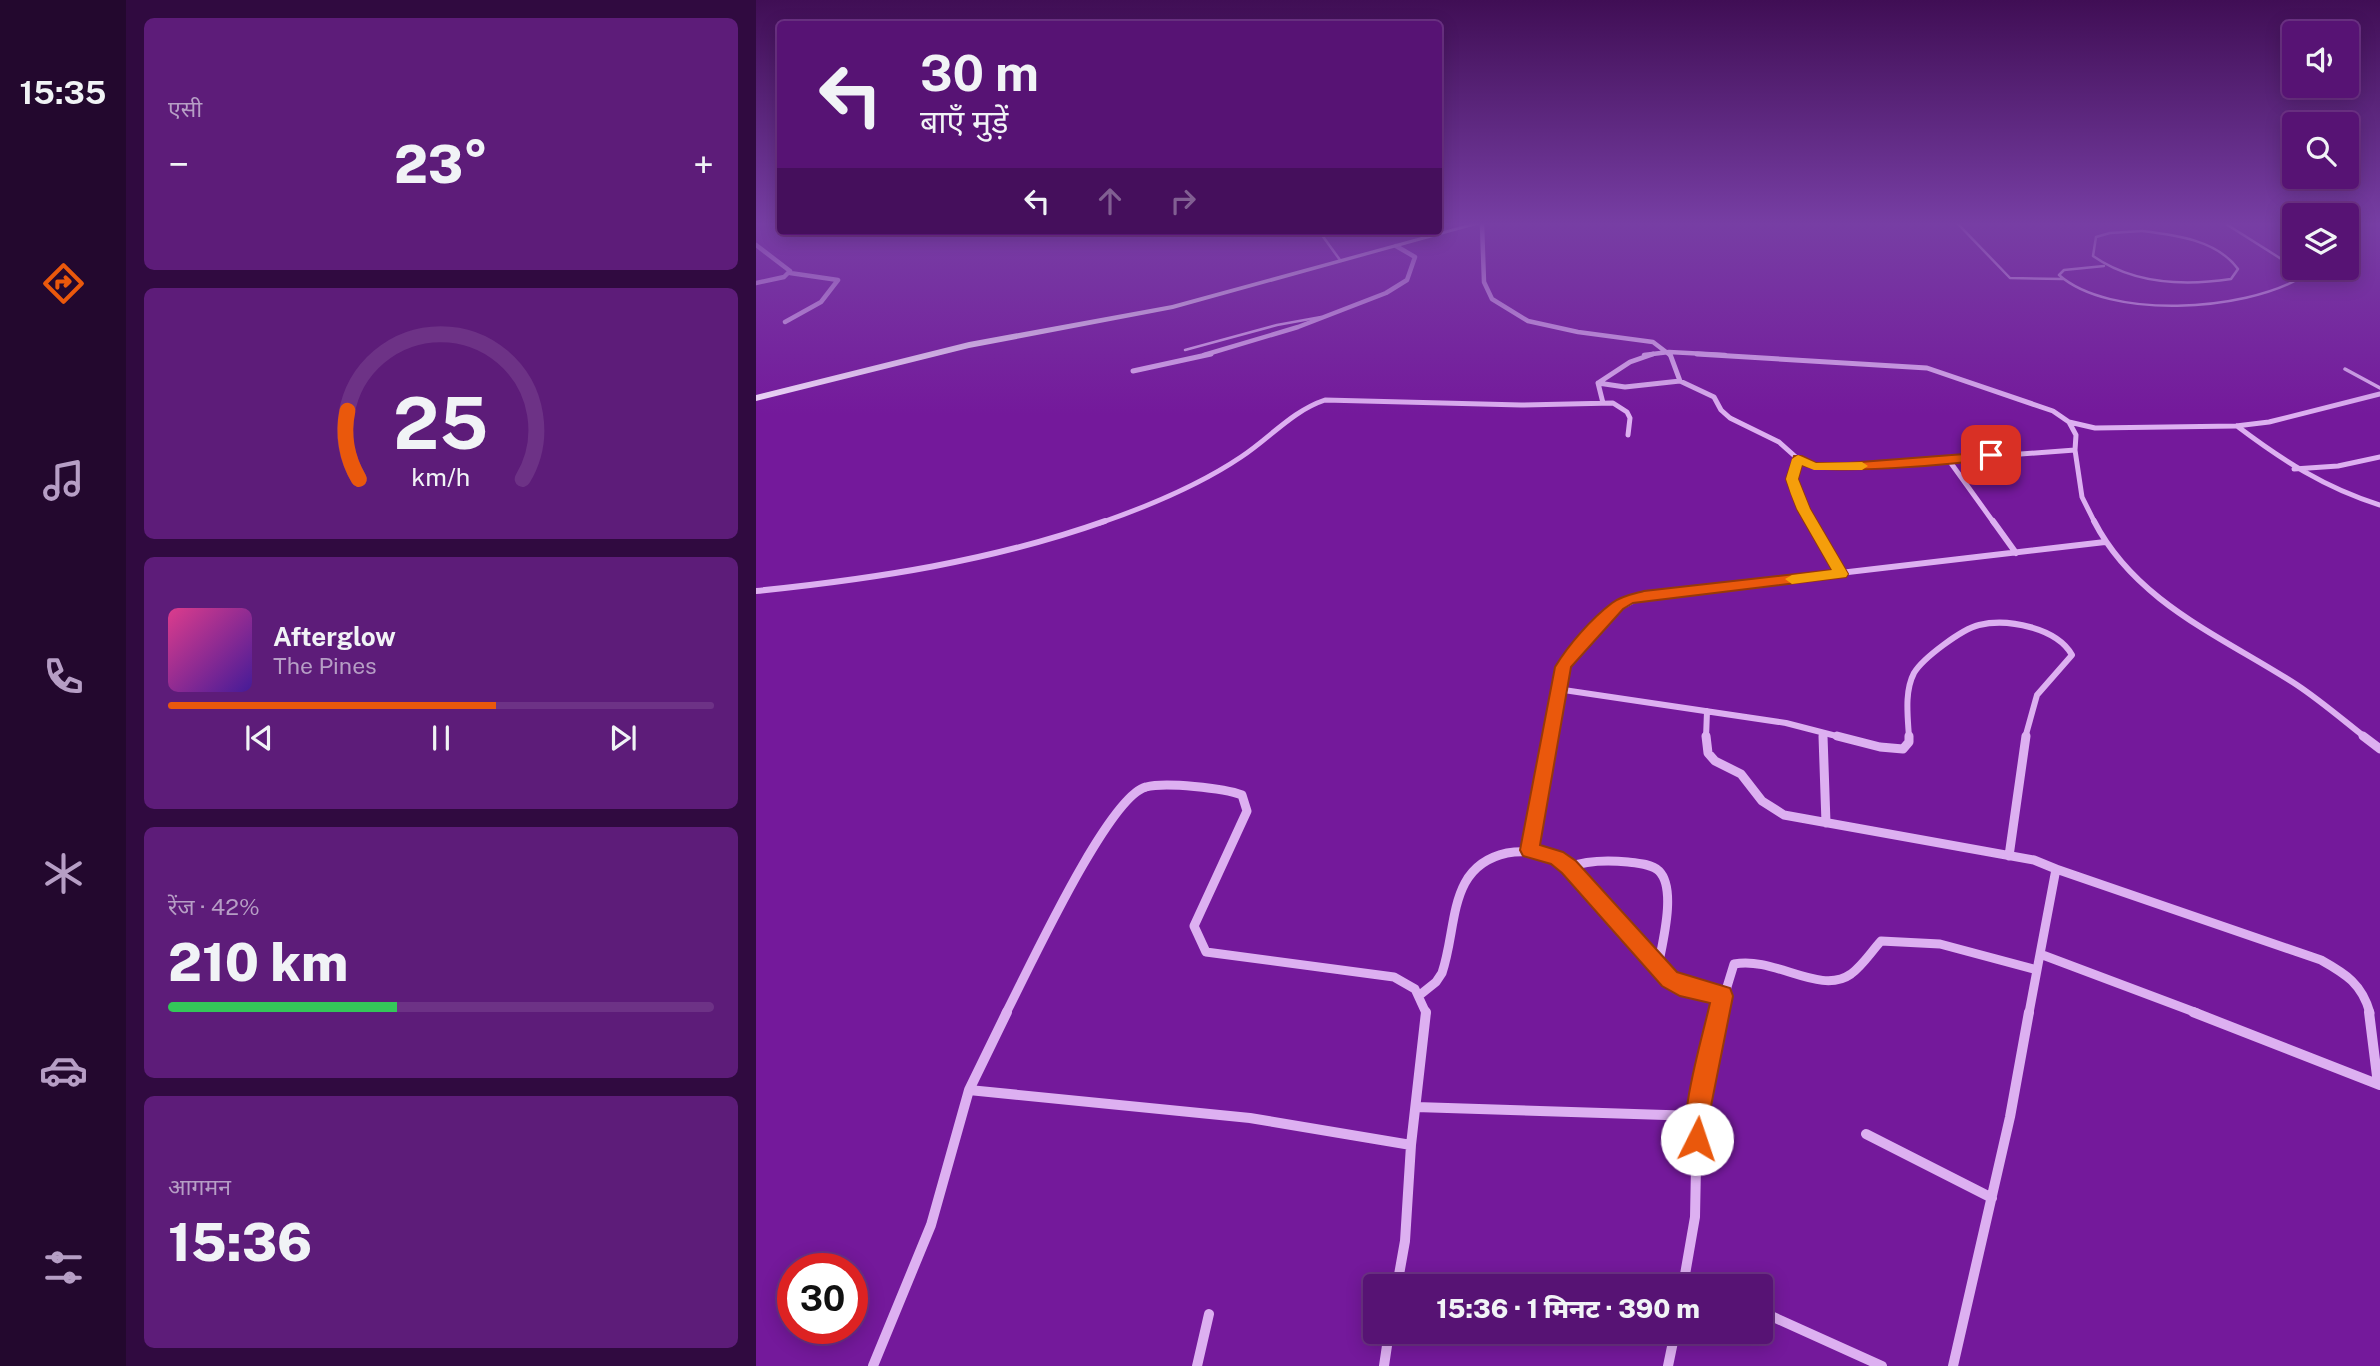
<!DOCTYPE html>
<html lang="hi">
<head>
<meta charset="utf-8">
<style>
	:root { --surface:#571374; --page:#5d1c79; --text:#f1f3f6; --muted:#b69ec5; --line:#6d3286; --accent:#ea580c }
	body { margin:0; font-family:"Public Sans","Noto Sans Devanagari",sans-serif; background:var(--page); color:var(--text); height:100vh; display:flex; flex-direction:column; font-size:26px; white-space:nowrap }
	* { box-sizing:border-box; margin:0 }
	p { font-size:23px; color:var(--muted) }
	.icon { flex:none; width:38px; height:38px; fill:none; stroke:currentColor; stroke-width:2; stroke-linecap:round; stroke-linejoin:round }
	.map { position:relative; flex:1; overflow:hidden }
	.panel { display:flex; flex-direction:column; gap:18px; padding:18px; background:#300a40; width:630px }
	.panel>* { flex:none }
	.banner { position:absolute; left:21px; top:21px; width:665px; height:214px; border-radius:7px; box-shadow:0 4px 18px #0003,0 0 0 2px var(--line); background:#571374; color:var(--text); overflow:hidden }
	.controls { position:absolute; left:1526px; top:21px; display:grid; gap:14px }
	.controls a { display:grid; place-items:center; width:77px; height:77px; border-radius:7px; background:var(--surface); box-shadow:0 4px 18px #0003,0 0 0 2px var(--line); font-size:35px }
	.speed { position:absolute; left:21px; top:1253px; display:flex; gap:14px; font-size:35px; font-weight:700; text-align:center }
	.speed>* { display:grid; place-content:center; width:91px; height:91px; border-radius:50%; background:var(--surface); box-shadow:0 4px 18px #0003,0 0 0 2px var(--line); line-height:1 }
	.speed .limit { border:10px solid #d22; background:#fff; color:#111 }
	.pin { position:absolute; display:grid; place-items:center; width:60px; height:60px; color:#fff; margin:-30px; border-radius:14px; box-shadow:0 4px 10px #0006 }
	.me { position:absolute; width:77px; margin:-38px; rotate:4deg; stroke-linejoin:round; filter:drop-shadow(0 0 5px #0008) }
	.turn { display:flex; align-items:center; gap:24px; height:147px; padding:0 28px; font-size:32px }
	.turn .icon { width:91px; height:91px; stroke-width:2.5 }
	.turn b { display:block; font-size:49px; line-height:60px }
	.lanes { display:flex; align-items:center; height:66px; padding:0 28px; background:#0003; justify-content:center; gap:35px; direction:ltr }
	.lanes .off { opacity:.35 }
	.big { font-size:52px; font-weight:800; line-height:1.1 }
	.panel .tile { flex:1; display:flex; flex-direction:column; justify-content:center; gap:10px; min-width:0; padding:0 24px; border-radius:10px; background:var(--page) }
	.panel .dial { align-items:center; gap:0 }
	.dial svg { height:182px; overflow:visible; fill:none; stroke:var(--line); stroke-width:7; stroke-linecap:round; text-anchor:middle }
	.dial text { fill:var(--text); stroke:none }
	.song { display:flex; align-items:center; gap:21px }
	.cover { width:84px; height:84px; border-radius:10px; background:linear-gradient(135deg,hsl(330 70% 55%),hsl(260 70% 35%)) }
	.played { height:7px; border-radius:4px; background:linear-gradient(90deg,var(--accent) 60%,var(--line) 60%) }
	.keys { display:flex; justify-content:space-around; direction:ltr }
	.heat { display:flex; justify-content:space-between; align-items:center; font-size:38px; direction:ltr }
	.charge { height:10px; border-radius:5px; background:linear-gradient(90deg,#34c759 42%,var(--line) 0) }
	.trip { position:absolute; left:607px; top:1274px; width:410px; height:70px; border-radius:7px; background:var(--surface); box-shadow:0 4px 18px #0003,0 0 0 2px var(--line); font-weight:800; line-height:70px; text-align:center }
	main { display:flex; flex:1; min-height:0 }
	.menu { display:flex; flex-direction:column; width:126px; justify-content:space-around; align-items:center; background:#23082e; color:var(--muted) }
	.menu .icon { width:49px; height:49px }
	.menu .selected { color:var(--accent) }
	.menu b { font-size:32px; color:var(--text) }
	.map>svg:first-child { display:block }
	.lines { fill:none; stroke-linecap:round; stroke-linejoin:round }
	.lane-far1 { stroke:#ddb0f1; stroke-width:2.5 }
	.lane { stroke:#ddb0f1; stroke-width:3.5 }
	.street-far4 { stroke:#ddb0f1; stroke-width:4.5 }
	.street-far3 { stroke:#ddb0f1; stroke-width:5 }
	.street-far2 { stroke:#ddb0f1; stroke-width:6 }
	.street-far1 { stroke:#ddb0f1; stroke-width:9 }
	.street { stroke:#ddb0f1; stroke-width:10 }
	.secondary { fill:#f3defc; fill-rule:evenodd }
	.route { fill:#ea580c; stroke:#983908; stroke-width:2 }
	.slow { fill:#f59e0b }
</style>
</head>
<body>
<main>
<nav class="menu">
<b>15:35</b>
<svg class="icon selected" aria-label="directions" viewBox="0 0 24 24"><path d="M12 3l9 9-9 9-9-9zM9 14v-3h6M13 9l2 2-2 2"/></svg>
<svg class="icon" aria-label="music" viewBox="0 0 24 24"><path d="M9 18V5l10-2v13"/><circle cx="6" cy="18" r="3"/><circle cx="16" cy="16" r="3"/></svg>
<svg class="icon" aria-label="phone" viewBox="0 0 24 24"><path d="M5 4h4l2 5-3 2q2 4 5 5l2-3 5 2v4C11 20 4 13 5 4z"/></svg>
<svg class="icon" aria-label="climate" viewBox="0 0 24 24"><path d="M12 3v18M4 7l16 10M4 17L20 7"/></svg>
<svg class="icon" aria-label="car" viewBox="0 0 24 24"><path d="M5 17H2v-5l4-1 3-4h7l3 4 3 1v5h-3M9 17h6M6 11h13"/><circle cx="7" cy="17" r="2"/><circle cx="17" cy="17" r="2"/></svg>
<svg class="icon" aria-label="filters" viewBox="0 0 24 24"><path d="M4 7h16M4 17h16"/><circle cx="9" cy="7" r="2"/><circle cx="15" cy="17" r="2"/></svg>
</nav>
<section class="panel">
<div class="tile"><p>एसी</p>
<div class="heat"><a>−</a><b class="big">23°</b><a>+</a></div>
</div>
<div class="tile dial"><svg viewBox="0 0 100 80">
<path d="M14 69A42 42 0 1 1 86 69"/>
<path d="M14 69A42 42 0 0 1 9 39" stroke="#ea580c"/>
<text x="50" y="56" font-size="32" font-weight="700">25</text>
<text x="50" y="72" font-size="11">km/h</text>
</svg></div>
<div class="tile">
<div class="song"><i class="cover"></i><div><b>Afterglow</b><p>The Pines</p></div></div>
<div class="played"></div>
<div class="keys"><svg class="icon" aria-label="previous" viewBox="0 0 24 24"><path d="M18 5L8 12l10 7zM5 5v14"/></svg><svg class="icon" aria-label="pause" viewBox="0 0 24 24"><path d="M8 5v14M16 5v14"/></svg><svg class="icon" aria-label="next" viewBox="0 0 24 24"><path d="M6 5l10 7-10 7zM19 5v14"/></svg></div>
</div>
<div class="tile"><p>रेंज · 42%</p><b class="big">210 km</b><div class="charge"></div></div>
<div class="tile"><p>आगमन</p><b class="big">15:36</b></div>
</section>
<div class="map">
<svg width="1624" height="1366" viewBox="0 0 1624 1366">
	<rect width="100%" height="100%" fill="#74199b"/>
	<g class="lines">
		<path class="lane-far1" d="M1202,224L1254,278L1307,279
			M1470,224L1538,267
			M563,231L584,260
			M1386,231C1419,235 1461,240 1482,269L1475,279C1428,286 1377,284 1337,256L1340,237L1354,233Z
			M1348,266L1308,270L1303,275C1354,320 1488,311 1544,278L1539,268
			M429,350L521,325L565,317"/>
		<path class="lane" d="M1589,369L1624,388"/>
		<path class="street-far4" d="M726,224L728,282L736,299L772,321L822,332L897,342L914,355
			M0,245L34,271L28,277L0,283
			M29,322L65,302L82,280L34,273
			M448,355L542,327L630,293L651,280L659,257L640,246
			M888,355L913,352L969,355"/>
		<path class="street-far3" d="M914,354L924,381L958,397L965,410L974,418L1023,442L1042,459L1058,466L1091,467L1319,450
			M941,354L1171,368L1297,411L1313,422L1320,435L1319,450L1326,497L1339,523
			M377,371L455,354
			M842,383L869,387L924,381
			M847,403L842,383L874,362L897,354
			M1313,422L1339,428L1480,426L1513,422L1624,394
			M1481,426C1526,460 1569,488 1624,505
			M1042,459L1036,479L1055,523
			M1192,459L1238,523
			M1538,469L1582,466L1624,457
			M344,523C393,506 442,486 485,457C514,438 536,411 569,400L765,405L857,403L871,412L874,418L872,435"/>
		<path class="street-far2" d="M1054,521L1085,574
			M1237,521L1260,553
			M1338,521C1380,603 1467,637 1541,685C1565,701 1587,720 1610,738
			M0,591C118,579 236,561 349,521
			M801,689L1030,723L1088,738
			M1067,733V738
			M794,738C798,715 799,689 807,667C817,638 860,606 888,596L1349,542
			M950,738L951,711
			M1153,738C1152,718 1148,692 1158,673C1167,658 1206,629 1223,625C1252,618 1301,628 1316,655L1281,695L1269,738"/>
		<path class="street-far1" d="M950,736L952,753L959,761L985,774L1006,801L1028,815L1278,860L1300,869
			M1067,736L1070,823
			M1081,736L1124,747L1147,749L1153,742V736
			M1607,736L1624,749
			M773,850L794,736
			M1253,856L1270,736
			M813,867C832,860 852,860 872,862C882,863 896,864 903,871C921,889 906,944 902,967
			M1284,954L1300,869L1565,960C1590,974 1606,984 1614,1013
			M665,994L680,982L686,973C702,926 691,866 751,853C774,849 794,854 813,867L913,979L924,985L967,996
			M250,1013C271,973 352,796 390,787C409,782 468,788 486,795L491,811L438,926L450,952L638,977L659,989L670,1013
			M963,1013L978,964C1019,956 1064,996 1095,974C1107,965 1115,952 1125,941L1184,944L1281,970
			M1273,1013L1284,954L1441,1013"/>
		<path class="street" d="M1437,1012L1624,1085
			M1613,1012L1622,1084
			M213,1090L494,1118L655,1145
			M660,1107L941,1116
			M1110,1134L1236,1198
			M929,1276L951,1286
			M641,1286L649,1241L655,1145L670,1012
			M927,1286L939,1217L941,1116L964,1012
			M1004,1311L1126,1366
			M117,1366L175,1225L213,1090L251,1012
			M441,1366L453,1314
			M628,1366L633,1332
			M912,1366L919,1332
			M1197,1366L1254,1117L1273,1012"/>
		<path class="secondary" d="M713,224H724L417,309L213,348L0,401V395L213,342L416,305Z"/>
	</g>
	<linearGradient id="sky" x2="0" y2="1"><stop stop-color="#400e55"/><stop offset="0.54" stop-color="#773ea4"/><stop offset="1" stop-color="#773ea4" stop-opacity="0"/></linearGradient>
	<rect width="1624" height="415" fill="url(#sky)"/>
	<path class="route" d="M1235,452L1241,455L1239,458C1209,464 1069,476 1046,465L1042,479L1054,509L1092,574L1090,577L877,603L867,609L815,667L784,845L807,852L820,861L921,972L974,988L977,996L953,1116V1139L949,1148L941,1151L932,1148C921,1120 947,1035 954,1003L924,996L906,986L806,873L795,864L767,856L764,850L799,667C813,644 835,619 856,603C865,596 877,594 888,591L1076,570L1041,509L1030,479L1038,456H1046L1060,463H1091Z"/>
	<path class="slow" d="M1042,455L1060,463L1106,462L1112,466L1106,470H1058L1046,465L1042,479L1054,509L1092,574L1090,577L1036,584L1029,579L1036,575L1076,570L1041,509L1035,494L1030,479L1036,459Z"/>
</svg>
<div class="controls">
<a><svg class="icon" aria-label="sound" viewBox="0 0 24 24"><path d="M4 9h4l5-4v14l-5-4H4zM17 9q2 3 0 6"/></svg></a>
<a><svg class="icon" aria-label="search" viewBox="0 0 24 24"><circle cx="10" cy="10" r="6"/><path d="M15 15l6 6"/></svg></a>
<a><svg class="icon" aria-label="layers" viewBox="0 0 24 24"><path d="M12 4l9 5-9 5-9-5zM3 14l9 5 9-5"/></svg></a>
</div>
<div class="speed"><div class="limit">30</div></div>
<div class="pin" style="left:1235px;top:455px;background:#d93025"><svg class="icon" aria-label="arrive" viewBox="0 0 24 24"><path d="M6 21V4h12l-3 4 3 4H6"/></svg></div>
<svg class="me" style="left:941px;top:1139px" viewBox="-20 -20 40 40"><circle r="19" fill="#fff"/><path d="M0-13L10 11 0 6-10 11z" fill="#ea580c"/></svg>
<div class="trip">15:36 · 1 मिनट · 390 m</div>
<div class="banner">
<div class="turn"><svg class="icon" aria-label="left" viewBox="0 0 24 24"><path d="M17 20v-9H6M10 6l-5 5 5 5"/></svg><div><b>30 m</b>बाएँ मुड़ें</div></div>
<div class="lanes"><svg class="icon" aria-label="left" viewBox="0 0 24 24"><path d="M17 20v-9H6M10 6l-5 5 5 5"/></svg><svg class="icon off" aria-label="ahead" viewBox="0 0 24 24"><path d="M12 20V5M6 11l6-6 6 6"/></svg><svg class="icon off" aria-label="right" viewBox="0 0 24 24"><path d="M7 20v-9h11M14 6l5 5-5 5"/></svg></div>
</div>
</div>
</main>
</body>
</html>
